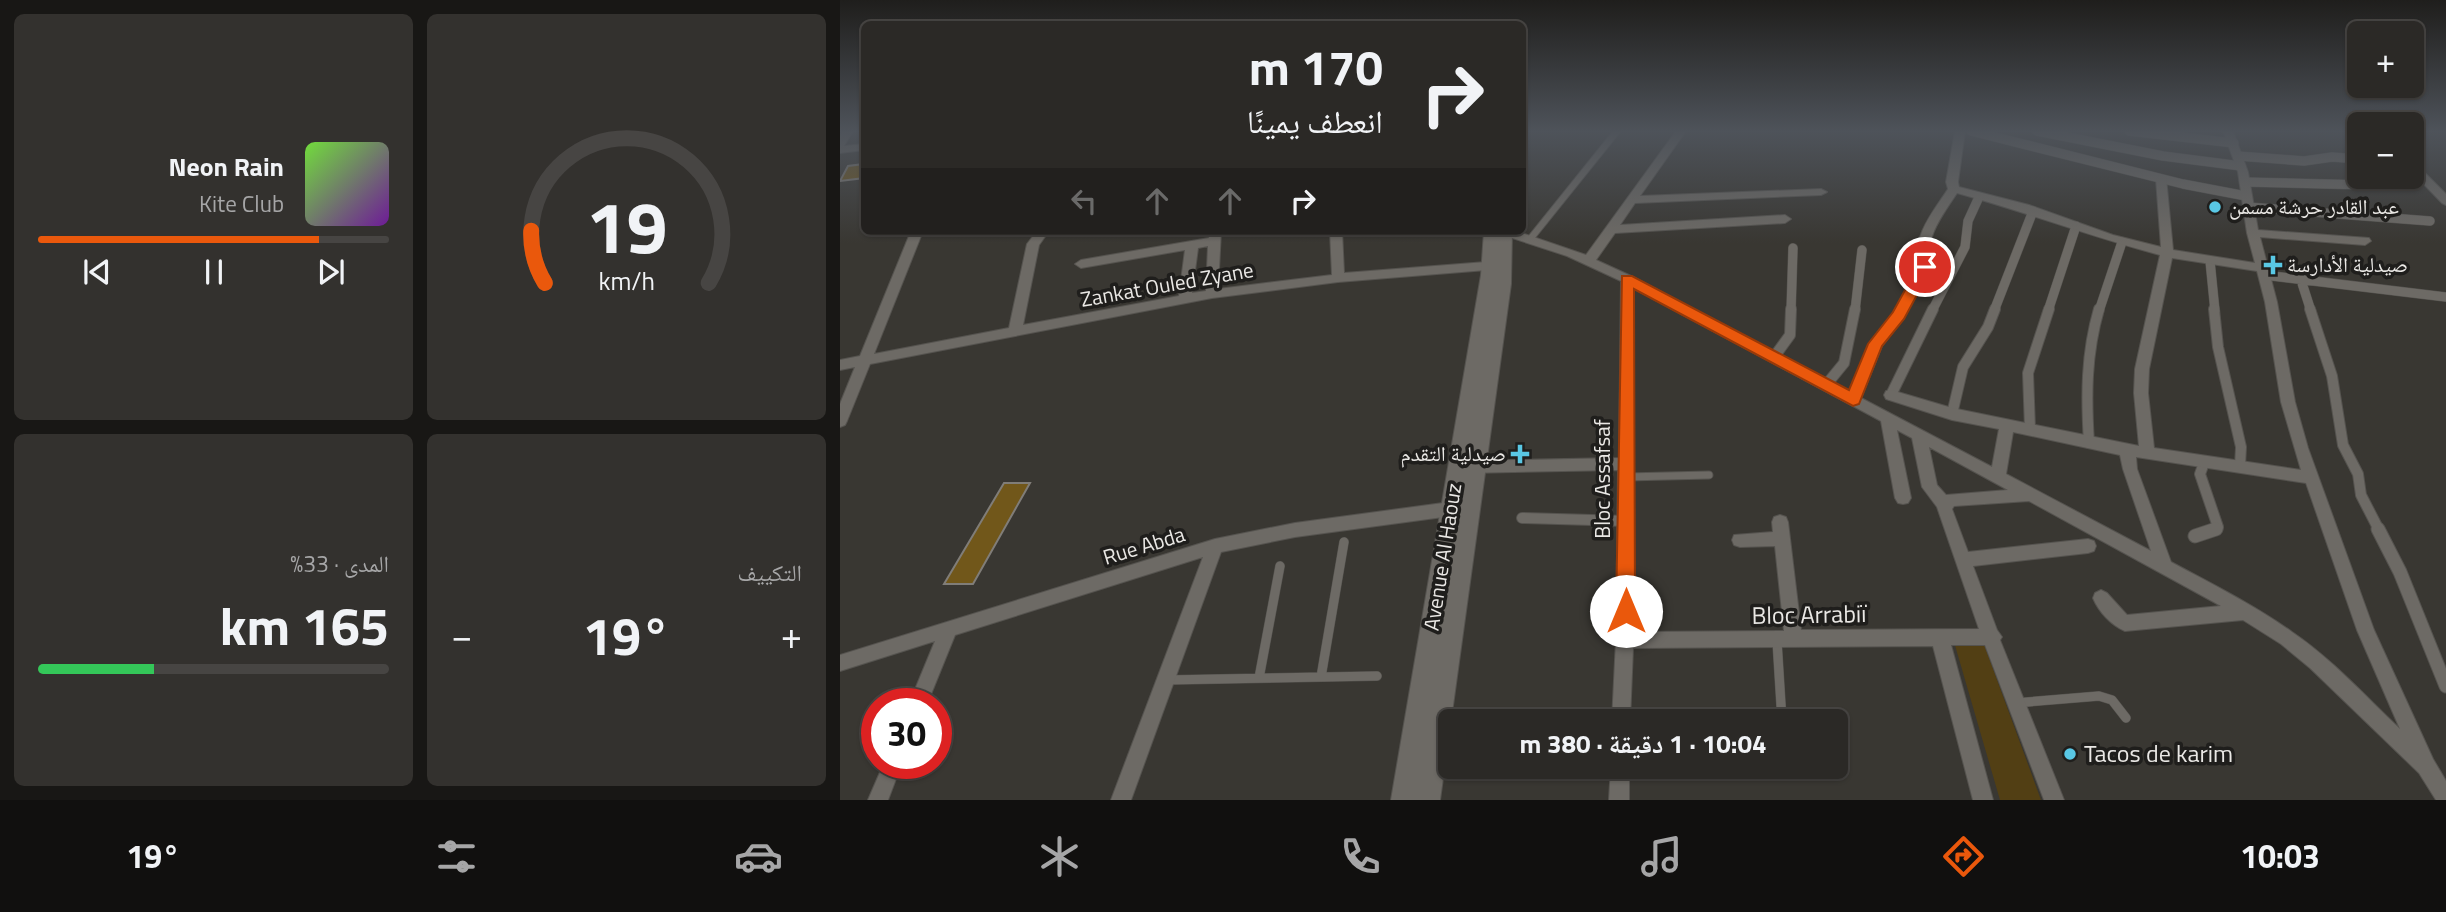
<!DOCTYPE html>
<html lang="ar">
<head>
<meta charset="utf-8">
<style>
	:root { --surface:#2b2926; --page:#33312e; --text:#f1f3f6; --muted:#a6a6a7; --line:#474543; --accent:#ea580c }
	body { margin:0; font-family:"Titillium Web","Noto Naskh Arabic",sans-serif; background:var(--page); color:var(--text); direction:rtl; height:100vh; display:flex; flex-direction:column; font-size:26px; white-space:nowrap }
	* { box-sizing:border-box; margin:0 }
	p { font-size:23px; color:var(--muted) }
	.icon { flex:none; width:38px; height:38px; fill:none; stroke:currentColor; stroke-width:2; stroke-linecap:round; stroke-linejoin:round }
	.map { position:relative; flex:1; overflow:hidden; direction:ltr }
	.drawer { display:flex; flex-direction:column; gap:14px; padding:14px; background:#181715; width:840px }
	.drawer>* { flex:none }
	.banner { position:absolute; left:21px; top:21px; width:665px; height:214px; border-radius:10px; box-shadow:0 2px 5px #0004,0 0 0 2px var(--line); direction:rtl; background:#2b2926; color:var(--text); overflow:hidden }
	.fabs { position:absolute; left:1507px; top:21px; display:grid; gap:14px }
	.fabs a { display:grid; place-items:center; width:77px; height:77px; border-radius:10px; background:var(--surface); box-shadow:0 2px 5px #0004,0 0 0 2px var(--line); font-size:35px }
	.speed { position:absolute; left:21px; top:688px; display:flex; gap:14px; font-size:35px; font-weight:700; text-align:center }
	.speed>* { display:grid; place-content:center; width:91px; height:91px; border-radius:50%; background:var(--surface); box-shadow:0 2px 5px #0004,0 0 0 2px var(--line); line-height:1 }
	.speed .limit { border:10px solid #d22; background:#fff; color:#111 }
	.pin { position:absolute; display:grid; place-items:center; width:60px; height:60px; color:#fff; margin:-30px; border:4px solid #fff; border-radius:50%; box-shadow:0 2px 7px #0007 }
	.me { position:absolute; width:77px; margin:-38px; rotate:0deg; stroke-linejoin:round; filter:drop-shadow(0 0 5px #0008) }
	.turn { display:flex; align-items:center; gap:24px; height:147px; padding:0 28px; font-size:32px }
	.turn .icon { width:91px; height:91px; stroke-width:2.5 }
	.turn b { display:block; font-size:49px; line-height:60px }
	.lanes { display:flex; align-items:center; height:66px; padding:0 28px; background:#0003; justify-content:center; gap:35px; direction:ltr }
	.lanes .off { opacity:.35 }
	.big { font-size:52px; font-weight:700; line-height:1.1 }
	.drawer .widget { flex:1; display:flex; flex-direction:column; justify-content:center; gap:10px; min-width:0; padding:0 24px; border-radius:10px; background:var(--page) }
	.drawer .dial { align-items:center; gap:0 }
	.dial svg { height:182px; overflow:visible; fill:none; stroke:var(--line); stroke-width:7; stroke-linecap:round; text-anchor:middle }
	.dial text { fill:var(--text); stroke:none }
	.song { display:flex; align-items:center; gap:21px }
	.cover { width:84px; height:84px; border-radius:10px; background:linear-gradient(135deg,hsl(100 70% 55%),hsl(280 70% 35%)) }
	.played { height:7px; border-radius:4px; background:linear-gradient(90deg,var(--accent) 80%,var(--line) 80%) }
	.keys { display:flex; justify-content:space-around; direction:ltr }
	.heat { display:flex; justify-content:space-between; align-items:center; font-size:38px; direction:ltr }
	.charge { height:10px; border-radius:5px; background:linear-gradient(90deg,#34c759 33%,var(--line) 0) }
	.drawer .tiles { flex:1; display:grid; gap:14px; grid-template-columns:repeat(2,1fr) }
	.trip { position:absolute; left:598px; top:709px; width:410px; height:70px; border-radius:10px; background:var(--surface); box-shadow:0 2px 5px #0004,0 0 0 2px var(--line); font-weight:700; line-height:70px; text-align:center; direction:rtl }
	.menu { display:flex; height:112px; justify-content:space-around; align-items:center; background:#11100f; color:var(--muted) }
	.menu .icon { width:49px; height:49px }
	.menu .on { color:var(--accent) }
	.menu b { font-size:32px; color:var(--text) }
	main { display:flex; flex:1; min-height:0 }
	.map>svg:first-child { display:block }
	.green { fill:#523f14 }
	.building { fill:#71571a; stroke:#807d78; stroke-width:2 }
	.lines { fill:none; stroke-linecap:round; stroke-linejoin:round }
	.service-far2-casing { stroke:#55534f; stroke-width:8 }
	.service-far1-casing { stroke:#55534f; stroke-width:9 }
	.service-casing { stroke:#55534f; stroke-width:10 }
	.pedestrian-far2-casing { stroke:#55534f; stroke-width:10 }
	.pedestrian-far1-casing { stroke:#55534f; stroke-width:12 }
	.pedestrian-casing { stroke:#55534f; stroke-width:15 }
	.minor-casing { stroke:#55534f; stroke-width:2 }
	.secondary-casing { stroke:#55534f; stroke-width:2 }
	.service-far2 { stroke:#6d6a65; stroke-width:6 }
	.service-far1 { stroke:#6d6a65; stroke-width:7 }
	.service { stroke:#6d6a65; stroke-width:9 }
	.pedestrian-far2 { stroke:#6d6a65; stroke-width:9 }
	.pedestrian-far1 { stroke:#6d6a65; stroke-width:10 }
	.pedestrian { stroke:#6d6a65; stroke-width:13 }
	.minor { fill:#6d6a65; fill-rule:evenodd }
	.secondary { fill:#6d6a65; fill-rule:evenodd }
	.route { fill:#ea580c; stroke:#983908; stroke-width:2 }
	.poi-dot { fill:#59c8e5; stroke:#1f1e1c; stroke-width:2.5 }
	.labels { text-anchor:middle; stroke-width:7; stroke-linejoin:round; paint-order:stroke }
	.poi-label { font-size:21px; fill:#eae8e5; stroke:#1f1e1c; text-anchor:start }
	.street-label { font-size:21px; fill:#eae8e5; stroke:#1f1e1c }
	.near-street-label { font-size:24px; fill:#eae8e5; stroke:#1f1e1c }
	.near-poi-label { font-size:24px; fill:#eae8e5; stroke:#1f1e1c; text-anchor:start }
</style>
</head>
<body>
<main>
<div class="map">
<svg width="1606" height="800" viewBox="0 0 1606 800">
	<rect width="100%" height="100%" fill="#393732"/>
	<path class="green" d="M1112,635L1141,636L1201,800H1160Z"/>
	<path class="building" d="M24,164V178L0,181L8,166Z
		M164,483H190L133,584H104Z"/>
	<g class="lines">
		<g class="service-far2-casing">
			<path id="service-far2" d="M691,238L777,131"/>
		</g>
		<g class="service-far1-casing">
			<path id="service-far1" d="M786,477L869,475"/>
		</g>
		<g class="service-casing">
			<path id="service" d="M937,641L942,721
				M481,677L504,542
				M419,678L440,566
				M326,680L537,676
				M1175,703L1259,696L1272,700L1286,718"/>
		</g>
		<g class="pedestrian-far2-casing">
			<path id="pedestrian-far2" d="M1131,131L1343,184L1406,196
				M1197,131L1323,156L1401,166
				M1289,131L1394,143
				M1398,156L1464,161L1492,157L1519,159
				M1404,182L1569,186
				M1408,207L1590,221
				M1370,261L1375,311
				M1424,275L1606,297
				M1461,280L1471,311
				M951,311L953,248
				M1015,311L1022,250
				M1092,311L1125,247L1128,221L1139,197
				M1154,311L1193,211
				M1208,311L1236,226
				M1259,311L1282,242"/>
		</g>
		<g class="pedestrian-far1-casing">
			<path id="pedestrian-far1" d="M1374,309L1378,347L1401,447L1400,466
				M1470,309L1492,376L1503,445L1518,474L1521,495L1539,530
				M934,357L950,335L951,309
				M986,385L1004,363L1015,309
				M1051,395L1093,309
				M1112,414L1123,367L1148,327L1155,309
				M1190,429L1188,373L1209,309
				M1249,443C1246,396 1246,354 1259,309
				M1364,463L1360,474L1378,527L1375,530
				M682,518L786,521"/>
		</g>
		<g class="pedestrian-casing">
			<path id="pedestrian" d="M1538,529L1560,572L1606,686
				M1355,536L1376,529"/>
		</g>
		<g class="minor-casing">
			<path id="minor" d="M3,131H13L4,146L24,144V150L0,153V136Z
				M836,131H846L800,196L981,189L987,192L981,195L795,203L780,225L945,215L951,219L945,223L775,233L756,260L791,276L1010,392L1029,344L1053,313L1079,267C1071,237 1093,212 1108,189L1106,182L1115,131H1125L1118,182L1119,187L1189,205L1273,235L1321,247L1316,179L1318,177H1326L1333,250L1415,263L1407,233L1398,172L1383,131H1393L1408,172L1418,230L1529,238L1531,241L1525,245L1420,237L1437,302L1455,402L1468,448L1534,630L1593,759L1606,781V800H1596L1579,773L1470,668L1441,644L1403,620L1285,631C1271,625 1259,612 1253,598L1255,593L1261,590L1267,593L1287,615L1381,606L1189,501L1114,506L1112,509L1128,552L1248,539L1254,541L1256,546L1254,551L1248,553L1133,566L1157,630L1162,637L1160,640L1224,800H1204L1145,645H1111L1153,800H1133L1093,646L793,648L790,721H772L776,640L778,470L627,473L622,471L620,467L622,463L627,461L779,458L781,281L727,256L660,234L658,231H676L746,255ZM1117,193C1186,212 1252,237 1320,255L1295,369L1294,393L1299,446L1112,408L1051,390L1046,391L1044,395L1046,399L1112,420L1159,429L1152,467L1021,398L1042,346L1063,319L1091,267C1083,239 1102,216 1117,193ZM1332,258L1417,271L1425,302L1441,402L1461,470L1314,448L1308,393L1309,369ZM793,288L1041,421L1055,498L1058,503L1063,504L1068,503L1071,498L1057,430L1072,438L1082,487L1097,507L1139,629L961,630L948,522L946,517L940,515L934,517L932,522L933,532L894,535L892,540L894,545L900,547L935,546L944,631L794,632ZM1173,432L1280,455L1283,469L1311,551L1166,474ZM1089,447L1168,490L1106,495L1097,485ZM1296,457L1466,483L1517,630L1560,729C1526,697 1492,659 1452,632C1414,605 1372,584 1331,562L1297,469Z
				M1572,163L1576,164L1606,194V205L1602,203L1572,172Z
				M71,231H83L34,354L169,328L187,244L197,231H209L199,245L183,325L339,296L345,250L241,268L235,264L241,260L369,238V231H381L378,289L492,275L490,231H502L504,273L659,261L665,265L659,269L498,282L372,298L30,364L7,421L5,425L0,427V404L15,367L0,370V360L20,356ZM368,246L366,291L352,293L358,248Z
				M618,501L623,503L626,508L623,513L618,515L455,537L381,552L291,800H271L363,557L115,635L87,704H69L95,641L0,671V655L375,539L455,523Z
				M44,763H62L48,800H28Z
				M771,766H789V800H769Z"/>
		</g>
		<g class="secondary-casing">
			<path id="secondary" d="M644,231H672L671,284L600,800H551L641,275Z"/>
		</g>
		<use href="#service-far2" class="service-far2"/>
		<use href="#service-far1" class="service-far1"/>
		<use href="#service" class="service"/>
		<use href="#pedestrian-far2" class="pedestrian-far2"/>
		<use href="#pedestrian-far1" class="pedestrian-far1"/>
		<use href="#pedestrian" class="pedestrian"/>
		<use href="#minor" class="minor"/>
		<use href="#secondary" class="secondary"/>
	</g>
	<linearGradient id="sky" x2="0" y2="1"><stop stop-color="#1f1e1c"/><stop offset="0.54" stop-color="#4e535a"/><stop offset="1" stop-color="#4e535a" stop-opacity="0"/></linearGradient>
	<rect width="1606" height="243" fill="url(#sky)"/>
	<path class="route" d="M1085,262L1092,267L1064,319L1042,346L1019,404L1013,406L794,289L795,611L792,617L786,620L779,617L776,611L782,276H792L1009,390L1028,344L1053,312L1080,263Z"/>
	<g class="poi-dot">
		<circle cx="1375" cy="207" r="7"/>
		<path d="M1429.5 254.5h7v7h7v7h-7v7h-7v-7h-7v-7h7z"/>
		<path d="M676.5 443.5h7v7h7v7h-7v7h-7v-7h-7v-7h7z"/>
		<circle cx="1230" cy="754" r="7"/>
	</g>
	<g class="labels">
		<g class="poi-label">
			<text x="1389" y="214">عبد القادر حرشة مسمن</text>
			<text x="1447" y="272">صيدلية الأدارسة</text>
			<text x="666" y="461" text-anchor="end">صيدلية التقدم</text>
		</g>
		<g class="street-label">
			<text transform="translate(327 285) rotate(-10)" y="7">Zankat Ouled Zyane</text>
			<text transform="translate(763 479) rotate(-90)" y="7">Bloc Assafsaf</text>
			<text transform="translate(304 546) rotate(-17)" y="7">Rue Abda</text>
			<text transform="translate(603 557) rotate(-81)" y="7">Avenue Al Haouz</text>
		</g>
		<g class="near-street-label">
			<text transform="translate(969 615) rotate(-1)" y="8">Bloc Arrabiï</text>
		</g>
		<g class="near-poi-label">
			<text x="1244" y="762">Tacos de karim</text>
		</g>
	</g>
</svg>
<div class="fabs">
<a>+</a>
<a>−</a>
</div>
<div class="speed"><div class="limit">30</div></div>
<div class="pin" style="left:1085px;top:267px;background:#d93025"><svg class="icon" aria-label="arrive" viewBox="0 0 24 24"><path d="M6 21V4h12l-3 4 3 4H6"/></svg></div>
<svg class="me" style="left:786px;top:611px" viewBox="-20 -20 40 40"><circle r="19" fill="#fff"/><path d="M0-13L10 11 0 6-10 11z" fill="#ea580c"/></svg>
<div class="trip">10:04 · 1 دقيقة · 380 m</div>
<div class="banner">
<div class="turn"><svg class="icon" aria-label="right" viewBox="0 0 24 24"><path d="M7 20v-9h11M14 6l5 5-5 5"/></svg><div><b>170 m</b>انعطف يمينًا</div></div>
<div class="lanes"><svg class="icon off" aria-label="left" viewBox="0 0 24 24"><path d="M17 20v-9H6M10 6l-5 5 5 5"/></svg><svg class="icon off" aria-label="ahead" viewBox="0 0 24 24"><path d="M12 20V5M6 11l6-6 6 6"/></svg><svg class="icon off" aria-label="ahead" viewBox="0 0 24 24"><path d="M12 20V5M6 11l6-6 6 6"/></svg><svg class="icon" aria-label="right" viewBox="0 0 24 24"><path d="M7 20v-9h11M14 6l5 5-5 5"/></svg></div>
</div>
</div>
<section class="drawer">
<div class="tiles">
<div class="widget dial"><svg viewBox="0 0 100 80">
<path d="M14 69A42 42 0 1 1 86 69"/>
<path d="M14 69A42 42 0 0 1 8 46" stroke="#ea580c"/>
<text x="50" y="56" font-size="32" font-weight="700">19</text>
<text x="50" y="72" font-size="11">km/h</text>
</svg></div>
<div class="widget">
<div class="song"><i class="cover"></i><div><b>Neon Rain</b><p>Kite Club</p></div></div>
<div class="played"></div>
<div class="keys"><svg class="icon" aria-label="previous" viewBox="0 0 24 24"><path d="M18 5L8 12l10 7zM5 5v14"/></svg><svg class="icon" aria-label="pause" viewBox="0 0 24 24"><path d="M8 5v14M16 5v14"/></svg><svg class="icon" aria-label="next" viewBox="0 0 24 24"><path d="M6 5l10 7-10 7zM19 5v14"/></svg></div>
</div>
<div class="widget"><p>التكييف</p>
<div class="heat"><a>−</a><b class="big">19°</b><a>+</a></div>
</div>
<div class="widget"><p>المدى · 33%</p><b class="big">165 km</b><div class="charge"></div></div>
</div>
</section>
</main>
<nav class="menu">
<b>10:03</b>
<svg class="icon on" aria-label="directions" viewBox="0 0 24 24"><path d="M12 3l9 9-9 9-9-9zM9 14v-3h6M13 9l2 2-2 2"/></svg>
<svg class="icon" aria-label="music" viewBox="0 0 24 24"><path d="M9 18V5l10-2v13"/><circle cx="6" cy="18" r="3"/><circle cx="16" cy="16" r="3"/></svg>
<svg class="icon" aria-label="phone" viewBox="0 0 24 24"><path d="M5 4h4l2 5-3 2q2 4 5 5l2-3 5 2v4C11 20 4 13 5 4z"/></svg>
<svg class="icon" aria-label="climate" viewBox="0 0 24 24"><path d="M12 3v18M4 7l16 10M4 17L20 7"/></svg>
<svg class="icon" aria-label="car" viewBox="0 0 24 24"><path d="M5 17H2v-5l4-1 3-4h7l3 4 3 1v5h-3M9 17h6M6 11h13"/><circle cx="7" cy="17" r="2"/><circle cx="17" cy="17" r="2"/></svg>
<svg class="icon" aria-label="filters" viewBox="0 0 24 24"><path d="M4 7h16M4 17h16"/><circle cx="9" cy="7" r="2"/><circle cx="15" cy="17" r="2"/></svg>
<b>19°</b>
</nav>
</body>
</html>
